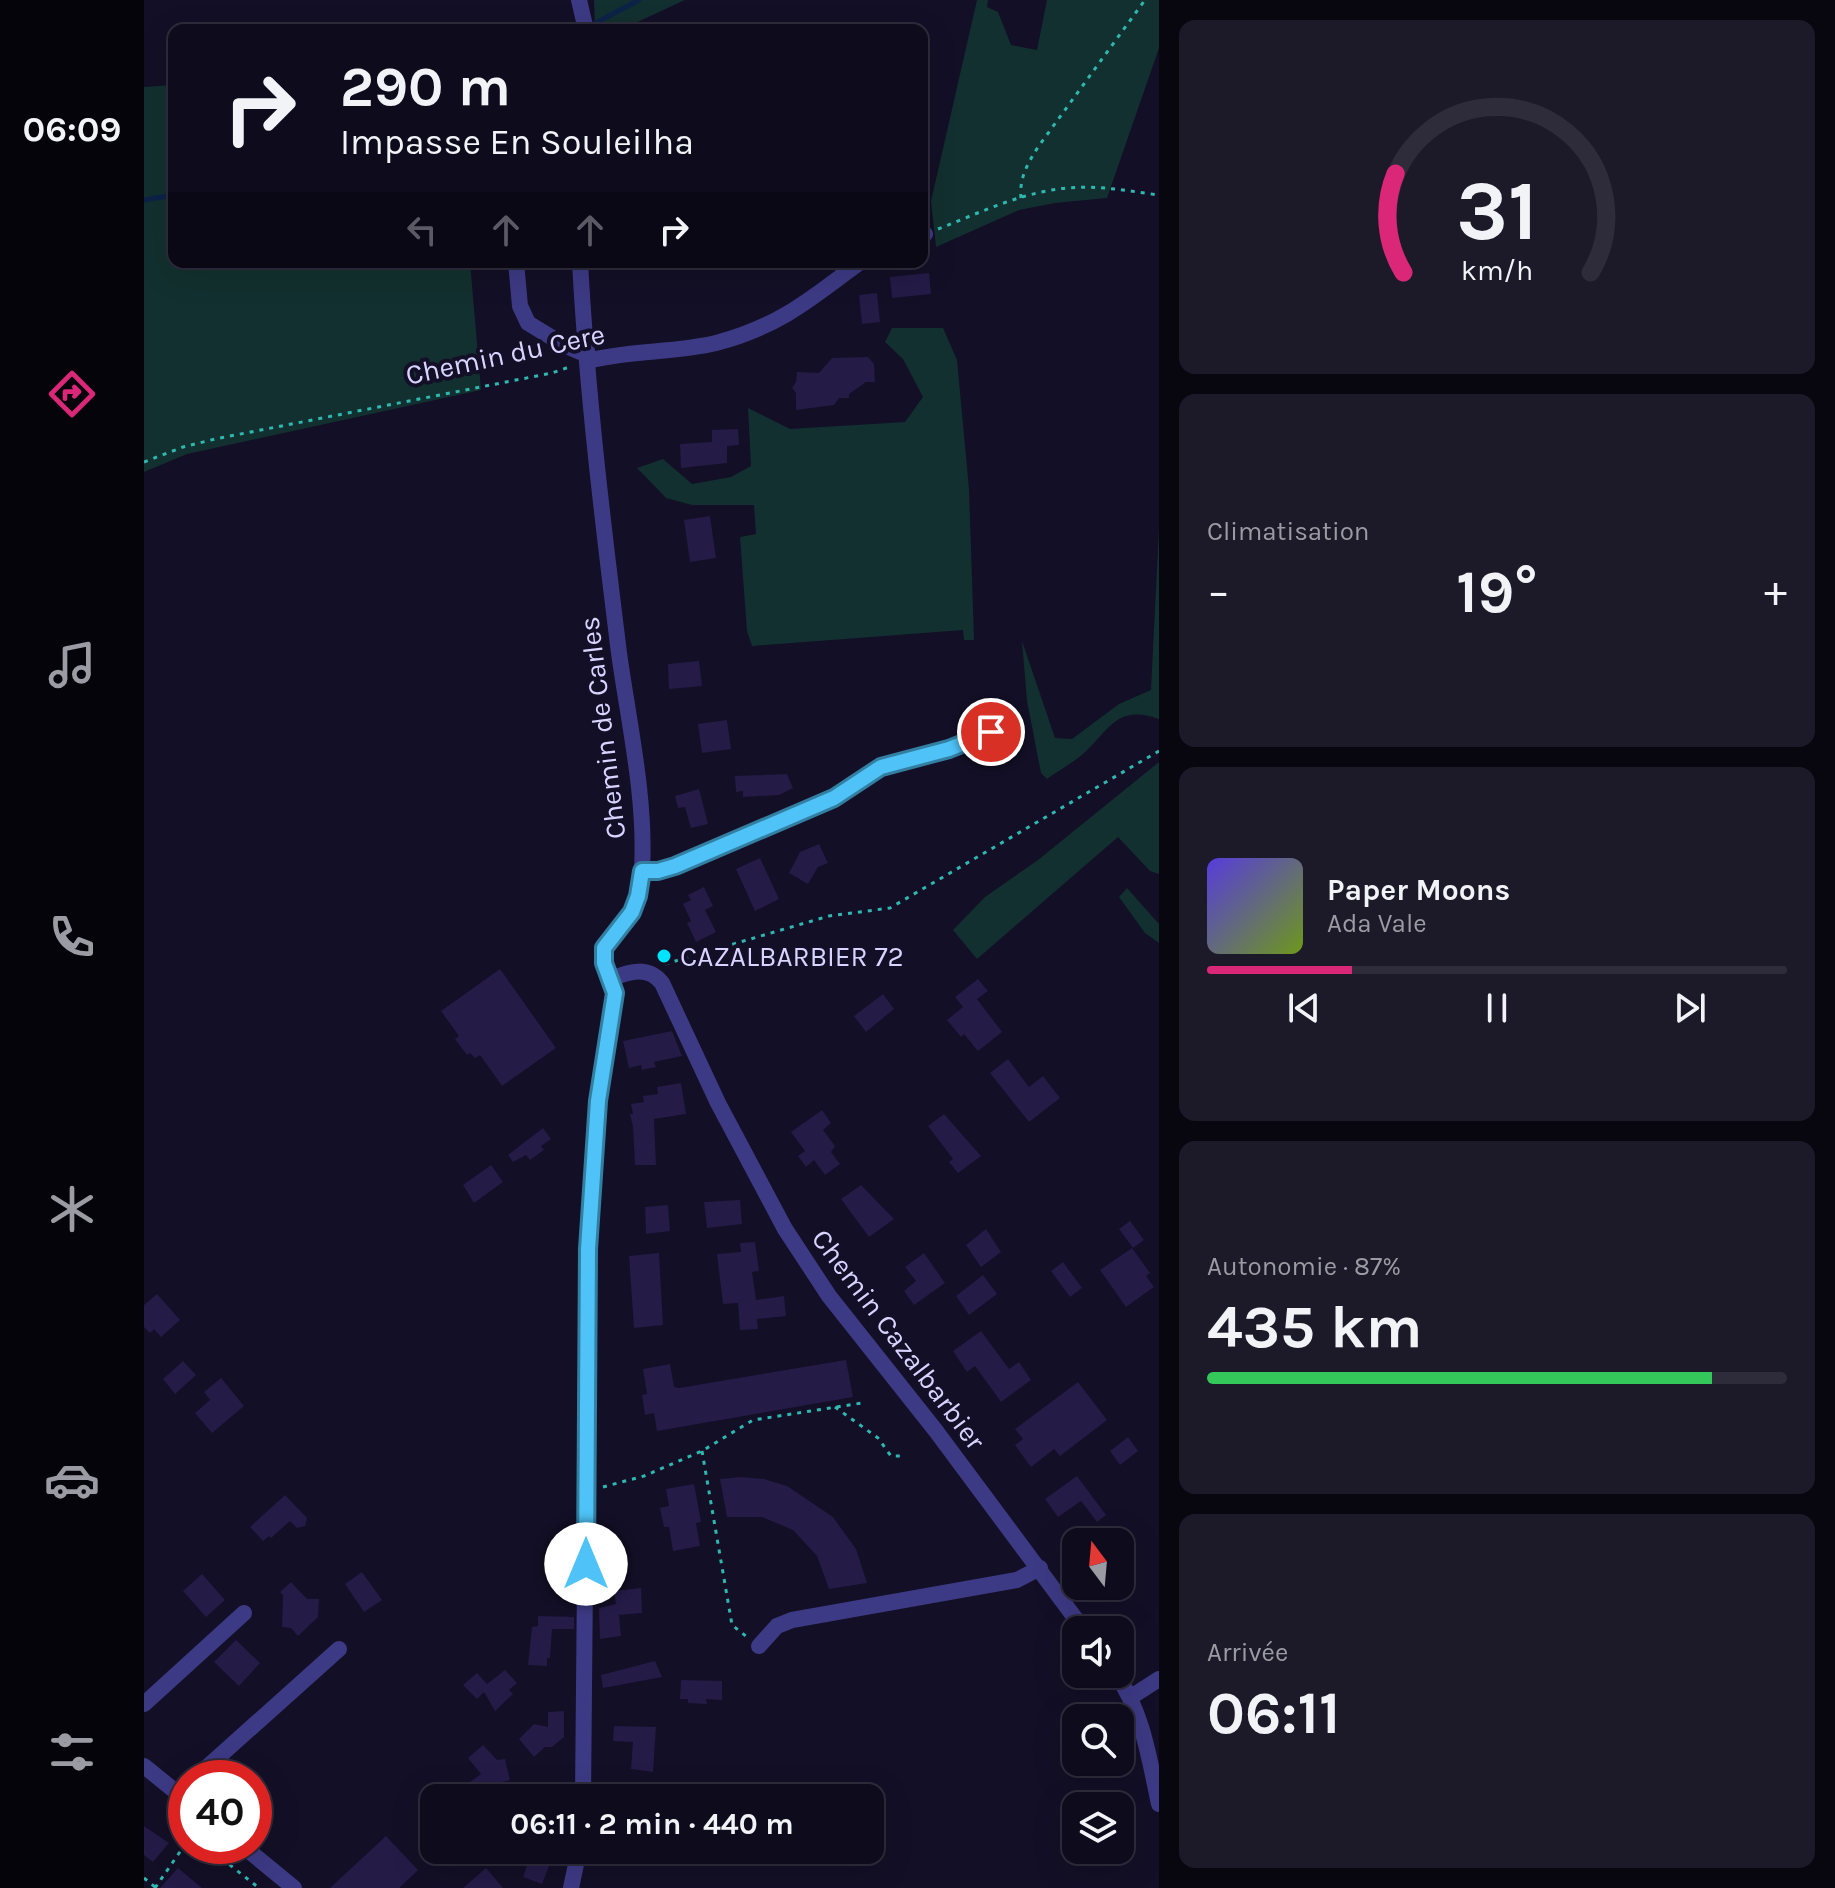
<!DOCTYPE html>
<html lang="fr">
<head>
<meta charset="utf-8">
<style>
	:root { --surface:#0e0b1c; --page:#1c1929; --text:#f1f3f6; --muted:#9b9ba3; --line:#2e2b3b; --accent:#db2777 }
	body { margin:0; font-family:Karla,sans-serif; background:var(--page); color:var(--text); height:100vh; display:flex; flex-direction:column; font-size:30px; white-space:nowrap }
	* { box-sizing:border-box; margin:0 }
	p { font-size:26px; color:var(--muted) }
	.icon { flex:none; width:44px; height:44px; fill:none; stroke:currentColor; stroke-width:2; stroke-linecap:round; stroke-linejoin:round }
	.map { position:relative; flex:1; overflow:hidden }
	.side { display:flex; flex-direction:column; gap:20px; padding:20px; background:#08060f; width:676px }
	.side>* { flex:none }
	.banner { position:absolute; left:24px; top:24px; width:760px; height:244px; border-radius:16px; box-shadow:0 8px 32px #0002,0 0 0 2px var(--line); background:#0e0b1c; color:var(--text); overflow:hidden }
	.needle { width:52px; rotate:344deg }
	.buttons { position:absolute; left:918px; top:1528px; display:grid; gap:16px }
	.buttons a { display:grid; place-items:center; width:72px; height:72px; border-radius:16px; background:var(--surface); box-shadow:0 8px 32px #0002,0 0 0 2px var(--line); font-size:40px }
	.speed { position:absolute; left:24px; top:1760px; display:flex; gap:16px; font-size:40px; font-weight:700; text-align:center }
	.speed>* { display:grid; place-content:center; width:104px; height:104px; border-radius:50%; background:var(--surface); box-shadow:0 8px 32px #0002,0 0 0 2px var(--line); line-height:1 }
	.speed .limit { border:12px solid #d22; background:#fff; color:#111 }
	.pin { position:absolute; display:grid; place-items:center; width:68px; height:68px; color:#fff; margin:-34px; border:4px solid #fff; border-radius:50%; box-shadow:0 2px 8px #0007 }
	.me { position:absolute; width:88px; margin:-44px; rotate:0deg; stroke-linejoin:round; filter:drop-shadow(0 0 6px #0008) }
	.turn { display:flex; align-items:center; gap:28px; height:168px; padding:0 40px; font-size:36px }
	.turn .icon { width:104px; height:104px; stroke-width:2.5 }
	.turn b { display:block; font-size:56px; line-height:68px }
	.lanes { display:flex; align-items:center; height:76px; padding:0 40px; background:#0003; justify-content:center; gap:40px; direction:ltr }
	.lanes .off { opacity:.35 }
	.big { font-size:60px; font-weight:700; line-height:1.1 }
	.side .tile { flex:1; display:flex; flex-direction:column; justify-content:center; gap:12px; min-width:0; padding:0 28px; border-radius:16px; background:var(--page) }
	.side .dial { align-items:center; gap:0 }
	.dial svg { height:208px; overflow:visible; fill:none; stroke:var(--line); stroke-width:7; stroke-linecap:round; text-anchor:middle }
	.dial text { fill:var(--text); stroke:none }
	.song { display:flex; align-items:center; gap:24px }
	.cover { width:96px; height:96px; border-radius:12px; background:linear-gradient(135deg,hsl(250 70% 55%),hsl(80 70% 35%)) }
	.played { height:8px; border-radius:4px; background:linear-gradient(90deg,var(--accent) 25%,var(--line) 25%) }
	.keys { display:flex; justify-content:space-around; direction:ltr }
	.heat { display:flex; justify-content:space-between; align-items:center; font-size:44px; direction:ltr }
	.charge { height:12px; border-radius:6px; background:linear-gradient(90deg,#34c759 87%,var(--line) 0) }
	.trip { position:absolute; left:276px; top:1784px; width:464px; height:80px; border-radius:16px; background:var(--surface); box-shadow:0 8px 32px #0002,0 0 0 2px var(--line); font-weight:700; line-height:80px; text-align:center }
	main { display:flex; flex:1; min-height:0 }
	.tabs { display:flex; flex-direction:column; width:144px; justify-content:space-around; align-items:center; background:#06040b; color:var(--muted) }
	.tabs .icon { width:56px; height:56px }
	.tabs .current { color:var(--accent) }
	.tabs b { font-size:36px; color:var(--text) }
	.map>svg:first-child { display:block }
	.green { fill:#12302f }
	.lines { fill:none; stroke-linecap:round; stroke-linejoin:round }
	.stream { stroke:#0c2248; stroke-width:5 }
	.building { fill:#241b47 }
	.path { stroke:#2fb8b0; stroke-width:3; stroke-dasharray:4 6; stroke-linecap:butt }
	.minor { stroke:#3d3a85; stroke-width:16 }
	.route-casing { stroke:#337fa1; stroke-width:20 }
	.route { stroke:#4fc3f7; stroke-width:14 }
	.poi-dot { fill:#00e5ff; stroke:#130f26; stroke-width:3 }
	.labels { text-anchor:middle; stroke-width:8; stroke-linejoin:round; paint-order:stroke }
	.street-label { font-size:28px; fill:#d9d4ff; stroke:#130f26 }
	.poi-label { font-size:28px; fill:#d9d4ff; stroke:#130f26; text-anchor:start }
</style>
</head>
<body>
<main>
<nav class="tabs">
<b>06:09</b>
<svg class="icon current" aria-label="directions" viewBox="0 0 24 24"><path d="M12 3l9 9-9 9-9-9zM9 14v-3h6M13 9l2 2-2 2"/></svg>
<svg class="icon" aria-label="music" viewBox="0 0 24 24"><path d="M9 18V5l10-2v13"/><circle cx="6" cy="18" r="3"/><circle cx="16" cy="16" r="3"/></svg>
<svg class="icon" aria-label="phone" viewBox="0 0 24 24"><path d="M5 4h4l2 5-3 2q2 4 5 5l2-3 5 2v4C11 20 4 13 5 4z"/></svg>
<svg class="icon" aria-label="climate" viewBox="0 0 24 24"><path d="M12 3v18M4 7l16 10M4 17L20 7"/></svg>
<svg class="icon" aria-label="car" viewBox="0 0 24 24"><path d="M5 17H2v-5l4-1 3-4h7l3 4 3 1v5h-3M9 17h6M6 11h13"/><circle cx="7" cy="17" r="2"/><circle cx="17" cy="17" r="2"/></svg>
<svg class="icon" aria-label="filters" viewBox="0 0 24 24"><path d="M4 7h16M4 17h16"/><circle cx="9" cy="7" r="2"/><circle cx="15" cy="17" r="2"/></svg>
</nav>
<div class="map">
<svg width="1015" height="1888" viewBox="0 0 1015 1888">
	<rect width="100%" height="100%" fill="#130f26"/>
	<path class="green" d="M450,0H541L476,30H451Z
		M833,0H844L843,7L854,12L867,45L893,50L903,0H1015V48L963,198L911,203L875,210L792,247L787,201Z
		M30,85V262H326L337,390L43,454L0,472V87Z
		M748,328H799L813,360L825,489L830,640H820L819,630L608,646L603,631L596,537L612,534L610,505H548L522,498L493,468L519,459L548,484L587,477L607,466L604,408L646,429L761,422L779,397L759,359L741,342Z
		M1015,529V719C973,704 966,729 940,753C929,763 915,770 903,779L897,773L883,701L878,641L911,738L928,739L975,704L1007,690Z
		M1015,762V874L1006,871L974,837L833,959L809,930L841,897L894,860Z
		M983,888L1015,924V943L1001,933L975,897Z"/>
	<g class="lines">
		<path class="stream" d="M446,26L495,0
			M0,200L30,195"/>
	</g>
	<path class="building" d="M785,273L787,294L748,298L746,277Z
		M733,293L736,322L718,324L715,295Z
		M724,357L730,364L731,382H722L705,394V398H695L690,405L652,410V393L648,388L652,382L653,372L675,373L688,358Z
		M594,429L595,445L583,446V463L537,468L536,444L568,442V430Z
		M566,516L572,558L546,562L540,520Z
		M555,661L558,686L525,689L524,664Z
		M583,720L587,749L558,753L554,724Z
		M643,774L649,788L635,795L599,797V791L592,792L591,776Z
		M555,789L564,824L547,828L541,807L534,808L531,796Z
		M675,844L684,863L674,867L664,884L645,873L656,852Z
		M616,858L635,899L611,911L592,869Z
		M560,887L569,906L561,910L572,932L552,942L543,923L547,921L539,904L547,900L544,895Z
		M356,969L412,1048L358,1086L336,1055L331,1058L326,1053L323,1055L311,1039L315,1036L297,1011Z
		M834,979L844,991L833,999L858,1032L834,1051L820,1034L817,1037L803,1020L819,1007L811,997Z
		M739,994L750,1009L722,1032L710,1016Z
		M528,1031L538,1056L510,1062L512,1067L498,1070L497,1065L485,1068L479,1041Z
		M864,1059L885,1087L899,1076L916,1098L885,1122L846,1073Z
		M537,1083L542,1114L510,1119L512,1165H491L489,1127L486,1114H489L487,1104L500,1102L499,1096L514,1094L513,1087Z
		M678,1110L687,1123L679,1130L691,1146L687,1152L696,1164L681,1175L670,1160L662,1167L654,1156L661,1151L647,1132Z
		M800,1114L837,1156L814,1173L805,1162L809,1159L784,1126Z
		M399,1128L407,1139L397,1146L400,1150L386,1160L382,1155L369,1162L364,1155Z
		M347,1165L359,1182L330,1203L319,1185Z
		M717,1185L750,1219L725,1237L697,1199Z
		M596,1200L598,1224L563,1228L560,1202Z
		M524,1205L526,1231L502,1234L501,1207Z
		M986,1221L1000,1240L989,1248L975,1229Z
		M842,1229L857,1252L837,1267L822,1245Z
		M611,1242L615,1271L608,1272L612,1300L640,1296L642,1316L613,1319L614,1329L596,1330L594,1303L579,1304L573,1254L597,1252L596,1243Z
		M988,1248L1006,1273L1002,1276L1010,1287L982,1307L956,1270Z
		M515,1253L519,1325L490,1328L485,1256Z
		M780,1253L801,1283L770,1305L760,1291L772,1281L761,1267Z
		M919,1262L938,1288L926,1297L907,1271Z
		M839,1275L853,1294L825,1315L812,1296Z
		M13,1294L36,1320L17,1337L10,1329L6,1333L0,1327V1305Z
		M837,1331L865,1369L875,1362L887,1380L857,1402L831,1366L823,1372L809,1351Z
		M702,1360L709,1397L513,1431L510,1413L501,1415L498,1395L503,1394L499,1369L526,1364L530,1387L535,1388Z
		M39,1361L52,1375L31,1394L19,1379Z
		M77,1378L100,1406L68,1433L51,1413L66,1400L60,1392Z
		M934,1382L963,1420L916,1456L910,1449L887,1467L871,1445L879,1439L871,1429Z
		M984,1437L994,1451L976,1465L966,1451Z
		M933,1476L962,1515L953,1522L937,1501L914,1517L901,1499Z
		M597,1477L620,1479L643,1486L689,1517L712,1549L723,1583L685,1589L673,1556L649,1530L618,1517H583L576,1479Z
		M550,1484L557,1522L552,1523L556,1546L529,1551L525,1527H520L516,1508L525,1506L522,1489Z
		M141,1495L163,1518L161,1526L153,1528L146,1521L127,1538L125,1536L119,1541L106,1527Z
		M218,1572L238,1600L220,1612L201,1584Z
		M58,1574L81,1600L62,1617L39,1591Z
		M147,1582L163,1599H175L174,1617L154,1636L147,1628L138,1627L139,1595L136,1592Z
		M497,1588L498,1613L475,1615L477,1636L456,1639L455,1608L472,1604L470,1591Z
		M394,1616L430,1617V1629H408L406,1658H403V1666L384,1665L388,1627L394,1626Z
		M92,1640L116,1663L95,1686L70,1662Z
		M511,1661L518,1677L459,1688L457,1675Z
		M361,1670L373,1683L365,1690L369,1694L351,1711L340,1692L333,1699L319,1685L333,1673L343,1684Z
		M537,1680L578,1681V1700L562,1699L563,1704L544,1703V1699H536Z
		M420,1711V1737L408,1747H401L390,1757L375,1739L390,1724L404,1727V1712Z
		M470,1726L512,1727L509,1772L487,1769L489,1742L469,1741Z
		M339,1745L353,1760L361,1759L366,1780L341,1786L344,1798H328L322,1790L311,1793L337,1774L324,1758Z
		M0,1826L25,1843L9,1862L0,1855Z
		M242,1836L274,1870L269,1875L255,1888H186Z
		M389,1850H407L404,1860L407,1861L398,1884L379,1877Z
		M34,1868L58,1888H16Z
		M342,1868L359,1888H319Z"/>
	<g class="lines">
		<path class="path" d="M877,198C875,178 884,163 894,147L1001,0
			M794,229C835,213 878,192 923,188C954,185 984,191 1015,195
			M0,462L39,447L71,439L408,373L428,366
			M521,964L685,916L746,908L1015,751
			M691,1407L734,1438L747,1456H759
			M558,1451L588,1625L603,1637
			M459,1487L500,1476L558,1451L609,1420L718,1403
			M62,1846L115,1888
			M0,1878L11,1887
			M11,1888L42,1843"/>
		<path class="minor" d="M435,0L442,30
			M778,235L781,234
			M372,262L376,306L384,323L420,345L436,352L443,351
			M436,262C443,393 459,524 475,653C485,725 502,797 498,870C497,889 492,911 479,926C471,936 461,941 459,955L471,993L454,1101L444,1249L439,1798
			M443,361C485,350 530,353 572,343C634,327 667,299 716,262
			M498,871H514L531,866L690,798L737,767L805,749L847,732
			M467,979C486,971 504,966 518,983L574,1103L641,1229L685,1296L792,1431L940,1630
			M615,1646L633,1626L648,1620L873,1580L896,1568
			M972,1674C999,1713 1005,1758 1015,1804
			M987,1697L1015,1679
			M0,1704L100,1613
			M0,1766L42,1800
			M51,1778L195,1649
			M99,1846L150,1888
			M427,1888L435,1850"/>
	</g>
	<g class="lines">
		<g class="route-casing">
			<path id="route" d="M442,1564L444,1249L454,1101L471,993L460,963V948L488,912L494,896L498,871H514L531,866L690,798L737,767L805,749L847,732"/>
		</g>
		<use href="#route" class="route"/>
	</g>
	<circle class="poi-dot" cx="520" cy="956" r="8"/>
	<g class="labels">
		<g class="street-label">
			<text transform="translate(361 354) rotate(-12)" y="10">Chemin du Cere</text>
			<text transform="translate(458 728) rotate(-97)" y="10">Chemin de Carles</text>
			<text transform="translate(755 1339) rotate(53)" y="10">Chemin Cazalbarbier</text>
		</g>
		<g class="poi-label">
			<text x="536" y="966">CAZALBARBIER 72</text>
		</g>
	</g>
</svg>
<div class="buttons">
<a><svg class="needle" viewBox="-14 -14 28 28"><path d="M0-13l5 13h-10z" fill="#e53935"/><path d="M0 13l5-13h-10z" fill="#9b9ba3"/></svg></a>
<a><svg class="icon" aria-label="sound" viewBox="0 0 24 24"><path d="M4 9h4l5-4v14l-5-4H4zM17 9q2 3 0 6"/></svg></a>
<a><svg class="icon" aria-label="search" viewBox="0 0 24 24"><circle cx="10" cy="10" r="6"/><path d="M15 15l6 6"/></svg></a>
<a><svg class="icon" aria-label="layers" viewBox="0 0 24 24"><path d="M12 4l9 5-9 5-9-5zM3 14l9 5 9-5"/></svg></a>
</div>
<div class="speed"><div class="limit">40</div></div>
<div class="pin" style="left:847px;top:732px;background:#d93025"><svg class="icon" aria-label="arrive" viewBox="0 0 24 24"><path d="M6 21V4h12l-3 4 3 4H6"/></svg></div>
<svg class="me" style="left:442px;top:1564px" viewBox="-20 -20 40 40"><circle r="19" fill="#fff"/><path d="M0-13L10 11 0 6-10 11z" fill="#4fc3f7"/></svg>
<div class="trip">06:11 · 2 min · 440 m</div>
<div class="banner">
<div class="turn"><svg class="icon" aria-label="right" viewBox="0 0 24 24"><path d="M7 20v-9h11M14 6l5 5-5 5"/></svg><div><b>290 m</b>Impasse En Souleilha</div></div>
<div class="lanes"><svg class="icon off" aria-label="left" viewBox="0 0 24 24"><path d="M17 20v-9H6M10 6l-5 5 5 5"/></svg><svg class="icon off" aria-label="ahead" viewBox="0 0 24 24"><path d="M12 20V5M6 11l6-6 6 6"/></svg><svg class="icon off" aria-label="ahead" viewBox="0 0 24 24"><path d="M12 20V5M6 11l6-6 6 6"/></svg><svg class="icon" aria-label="right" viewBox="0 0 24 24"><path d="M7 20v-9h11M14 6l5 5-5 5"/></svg></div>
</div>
</div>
<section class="side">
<div class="tile dial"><svg viewBox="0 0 100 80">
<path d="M14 69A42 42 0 1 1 86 69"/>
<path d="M14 69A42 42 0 0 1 11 31" stroke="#db2777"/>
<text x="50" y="56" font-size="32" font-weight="700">31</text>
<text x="50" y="72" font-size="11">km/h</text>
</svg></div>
<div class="tile"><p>Climatisation</p>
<div class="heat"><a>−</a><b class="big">19°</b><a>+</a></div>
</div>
<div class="tile">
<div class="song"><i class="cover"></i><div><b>Paper Moons</b><p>Ada Vale</p></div></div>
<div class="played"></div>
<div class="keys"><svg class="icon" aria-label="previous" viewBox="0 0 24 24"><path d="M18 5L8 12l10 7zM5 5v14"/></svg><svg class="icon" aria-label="pause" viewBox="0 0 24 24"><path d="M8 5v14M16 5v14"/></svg><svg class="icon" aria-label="next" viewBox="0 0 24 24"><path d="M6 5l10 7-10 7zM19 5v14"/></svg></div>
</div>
<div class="tile"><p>Autonomie · 87%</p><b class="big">435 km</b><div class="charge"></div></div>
<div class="tile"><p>Arrivée</p><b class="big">06:11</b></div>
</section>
</main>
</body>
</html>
